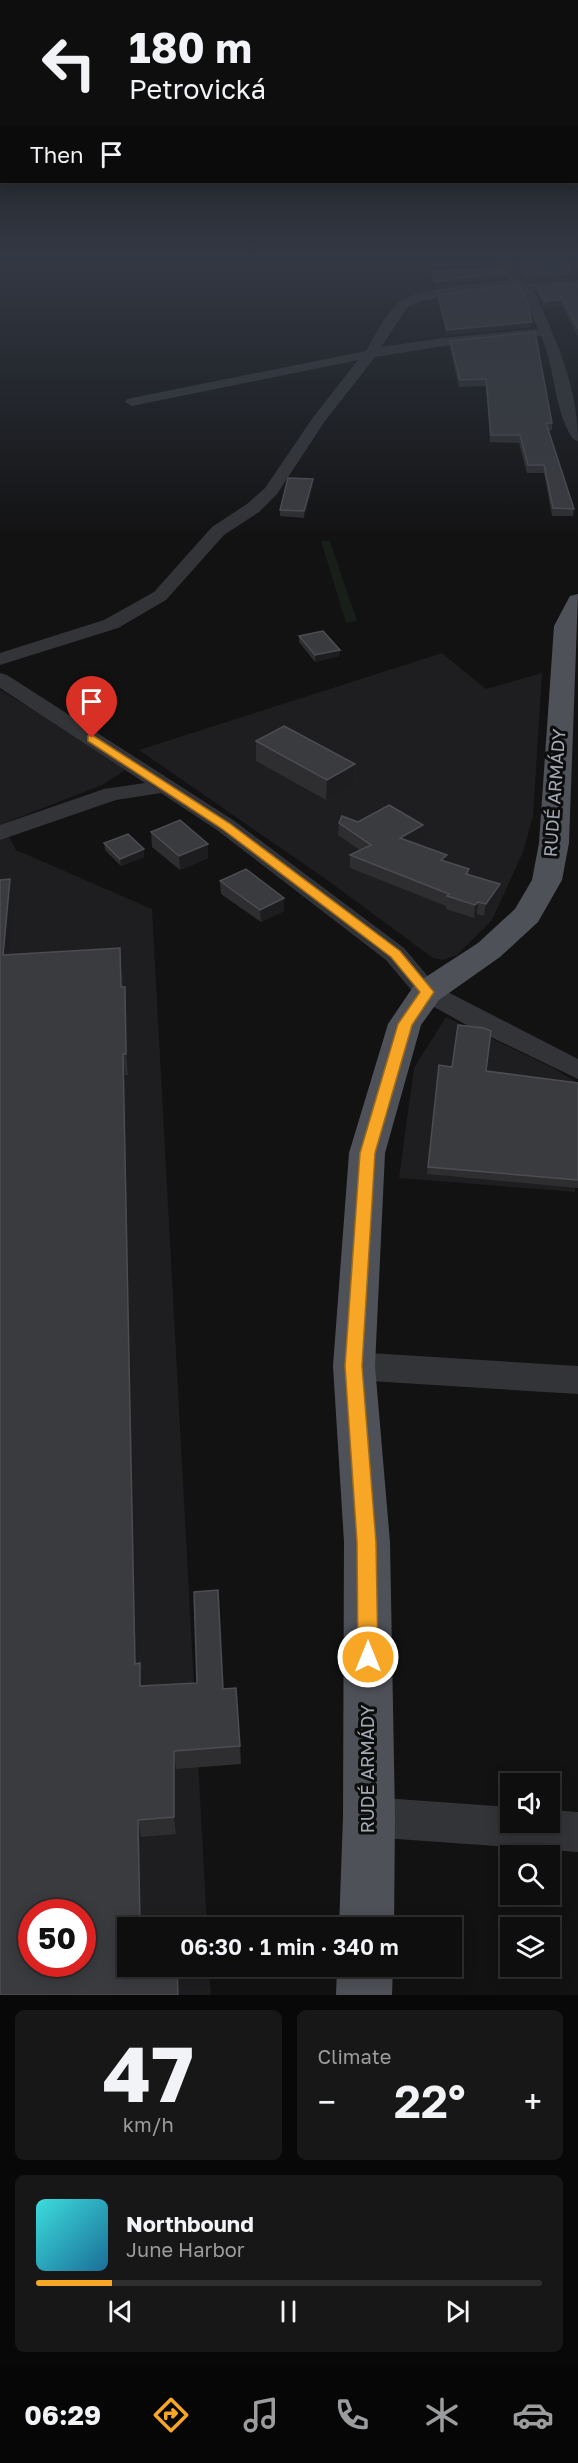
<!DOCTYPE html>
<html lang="en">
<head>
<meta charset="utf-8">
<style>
	:root { --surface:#0e0e0e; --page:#171717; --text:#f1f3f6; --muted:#9b9c9e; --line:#2e2e2e; --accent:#f7a626 }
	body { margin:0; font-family:"Golos Text",sans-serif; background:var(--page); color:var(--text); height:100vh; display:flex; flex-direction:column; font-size:22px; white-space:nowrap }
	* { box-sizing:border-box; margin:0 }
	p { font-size:20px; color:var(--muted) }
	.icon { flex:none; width:33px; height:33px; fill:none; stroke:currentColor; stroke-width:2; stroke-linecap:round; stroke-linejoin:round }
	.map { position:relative; height:1995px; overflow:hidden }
	.sheet { display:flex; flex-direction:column; gap:15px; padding:15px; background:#080808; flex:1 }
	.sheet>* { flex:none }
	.guide { position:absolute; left:0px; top:0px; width:579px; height:183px; box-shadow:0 3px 15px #0003,0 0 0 2px var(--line); background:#0e0e0e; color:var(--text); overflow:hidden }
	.buttons { position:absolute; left:500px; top:1773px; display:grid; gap:12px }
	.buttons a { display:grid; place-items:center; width:60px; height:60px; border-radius:0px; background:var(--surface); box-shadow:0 3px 15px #0003,0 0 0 2px var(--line); font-size:30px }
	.speed { position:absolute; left:18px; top:1899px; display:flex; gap:12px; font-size:30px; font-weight:700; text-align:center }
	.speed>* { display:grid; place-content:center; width:78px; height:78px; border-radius:50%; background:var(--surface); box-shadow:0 3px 15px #0003,0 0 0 2px var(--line); line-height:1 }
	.speed .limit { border:9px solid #d22; background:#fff; color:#111 }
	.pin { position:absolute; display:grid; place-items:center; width:51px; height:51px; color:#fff; margin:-62px -26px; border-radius:50% 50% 50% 0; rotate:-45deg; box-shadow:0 0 6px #0007 }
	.pin .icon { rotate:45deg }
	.me { position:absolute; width:66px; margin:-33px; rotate:0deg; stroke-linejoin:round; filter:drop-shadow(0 0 4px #0008) }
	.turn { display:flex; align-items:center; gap:21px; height:126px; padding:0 30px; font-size:27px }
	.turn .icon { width:78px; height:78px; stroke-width:2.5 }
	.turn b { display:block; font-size:42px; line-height:51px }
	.then { display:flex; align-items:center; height:57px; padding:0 30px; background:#0003; gap:12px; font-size:22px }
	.big { font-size:45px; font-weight:600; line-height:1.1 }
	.sheet .widget { flex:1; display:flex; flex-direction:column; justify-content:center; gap:9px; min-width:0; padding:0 21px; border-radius:9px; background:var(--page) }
	.sheet .dial { align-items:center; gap:0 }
	.dial b { font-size:78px; line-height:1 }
	.song { display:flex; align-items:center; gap:18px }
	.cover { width:72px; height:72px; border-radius:9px; background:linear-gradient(135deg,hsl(180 70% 55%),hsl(200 70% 35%)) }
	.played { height:6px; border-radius:3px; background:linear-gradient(90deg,var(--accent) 15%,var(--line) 15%) }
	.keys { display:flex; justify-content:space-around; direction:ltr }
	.heat { display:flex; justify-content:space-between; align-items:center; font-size:33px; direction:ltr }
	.sheet .tiles { flex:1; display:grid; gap:15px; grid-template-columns:1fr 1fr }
	.widget:last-child { grid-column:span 2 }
	.trip { position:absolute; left:117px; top:1917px; width:345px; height:60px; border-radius:0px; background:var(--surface); box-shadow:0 3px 15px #0003,0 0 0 2px var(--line); font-weight:600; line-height:60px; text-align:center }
	.menu { display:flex; height:96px; justify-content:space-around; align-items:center; background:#060606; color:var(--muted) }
	.menu .icon { width:42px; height:42px }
	.menu .selected { color:var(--accent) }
	.menu b { font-size:27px; color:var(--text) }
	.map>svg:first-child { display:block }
	.built { fill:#1e1e20; fill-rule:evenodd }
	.green { fill:#181e18 }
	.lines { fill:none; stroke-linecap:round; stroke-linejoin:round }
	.minor { fill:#333438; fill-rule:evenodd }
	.major { fill:#4f5158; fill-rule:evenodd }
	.wall { fill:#2e2e31 }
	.shaded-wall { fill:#1d1d1f }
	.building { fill:#3a3b3f; stroke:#4b4d52; stroke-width:1.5; fill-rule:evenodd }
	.route { fill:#f7a626; stroke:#a16c19; stroke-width:1.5 }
	.labels { text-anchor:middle; stroke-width:6; stroke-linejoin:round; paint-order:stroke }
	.street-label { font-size:18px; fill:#a3a9b5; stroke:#0d0d0e }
</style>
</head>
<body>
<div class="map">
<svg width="578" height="1995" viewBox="0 0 578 1995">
	<rect width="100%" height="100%" fill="#121213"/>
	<path class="built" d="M442,653L486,689L542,673L533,816L523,852L492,920L457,955L443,960L433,958L327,880L139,750Z
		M0,690L130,767L102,785L2,824L16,850L152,909L207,1927L128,1928V1966L209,1967L211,1995H0ZM32,1912H82V1964H32Z
		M446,1017L553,1068L578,1083V1187L575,1188V1192L399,1178L414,1068Z"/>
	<path class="green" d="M321,541H330L357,621L346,623Z"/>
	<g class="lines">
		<path class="minor" d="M496,259H508L522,280L528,284L578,280V288L534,291C556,339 578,387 578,441L573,439C553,409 556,369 541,336L444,346L375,357L325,421L277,494L259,512L224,535L166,600L118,628L0,665V653L104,620L154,592L212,527L247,504L265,488L314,416L358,360L132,406L125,402L127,399L366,351C375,336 384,316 397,304C412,288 486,283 510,280ZM516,287L521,290L538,329L444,338L381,347L407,308L420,301Z
			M0,673L7,675L233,820L404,948L436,986L578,1059V1079L472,1028L418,998L386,960L217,830L161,793L116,800L0,840V825L104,789L145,783L0,688Z
			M354,1352L578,1366V1394L354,1380L343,1376L338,1366L343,1356Z
			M369,1797L510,1807V1822H549V1810L578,1812V1852L369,1837L355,1831L349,1817L355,1803Z"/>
		<path class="major" d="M578,594L569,843L562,880L538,922L500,957L439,1000L421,1025L385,1153L375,1366L390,1542L395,1817L394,1928H339L343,1817L344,1542L333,1366L349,1153L388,1024L415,984L478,943L515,909L532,880L539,843L554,626L570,596Z
			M337,1966H393L392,1995H336Z"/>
	</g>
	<path class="wall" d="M521,259H563L570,268V274H567L566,279L529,282L521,274V268H527Z
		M432,272L507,273L506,278L467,282L435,288L432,277Z
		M578,286V337L562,305L544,308L537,293L538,287Z
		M438,295L531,327L447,335L438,301Z
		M450,341L552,423V430H549L574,509L573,516H552L544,473H527L519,443L490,442L486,386L459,387L450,348Z
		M313,485L304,518L280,516V510Z
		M299,636L340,650L339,656L315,662L299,642Z
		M256,741L355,764L354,784L326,800L256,761Z
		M358,822L422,837L413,842L447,855L446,862L469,869V874L500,884L498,896L484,916L477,914L474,918L446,909V906L350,868V855L360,850L338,835L339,823Z
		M151,832L208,844V858L180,870L152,847Z
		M104,843L144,849V857L121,866L105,850Z
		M0,880L13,900L8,954L122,968L123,987L127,1007L128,1075H125L137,1663H140L143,1686L223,1689L240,1746L241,1764L176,1769V1834L141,1837L143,1921L179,1966L180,1995H0Z
		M220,881L284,911L261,922L221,894Z
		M439,1065L578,1083V1188L427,1174Z"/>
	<path class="shaded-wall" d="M507,273L506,278L467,282L435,288V282L468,277Z
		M567,273L566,279L529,282V276Z
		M563,299L562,305L544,308L545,302Z
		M532,322L531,327L447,335V330Z
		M313,479V485L304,518V511Z
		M340,650L339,656L315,662V655Z
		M355,764L354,784L326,800L327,780Z
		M423,825L422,837L400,850V838Z
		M208,844V858L180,870L179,856Z
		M144,849V857L121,866L120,859Z
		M447,855L446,867L441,860Z
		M10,879L13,900L7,975L3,955Z
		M500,884L498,896L484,916L486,904Z
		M284,898V911L261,922L260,910Z
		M478,902L477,914L474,918L475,905Z
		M120,948L122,968L123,1007L121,987Z
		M125,987L127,1007L128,1075L126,1054Z
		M123,1054L125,1075L138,1682L135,1664Z
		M140,1663L143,1682V1704L140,1686Z
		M174,1751L176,1769V1834L174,1817Z
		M138,1820L141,1837L143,1928L140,1922Z
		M177,1966H179L180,1995H178Z"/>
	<path class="building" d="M526,259H563L570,268L563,269L567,273L529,276L521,268L532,267Z
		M504,269L507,273L468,277L435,282L432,272Z
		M516,284L520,286L528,305L532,322L447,330L438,295Z
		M577,284L578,286V329L563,299L545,302L538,287Z
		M535,332L552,423H546L574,509L553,508L544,465H528L520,435H491L486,379L460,380L450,341Z
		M288,478L313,479L304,511L280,510Z
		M323,631L340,650L315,655L299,636Z
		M284,726L355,764L327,780L256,741Z
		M389,805L423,825L400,838L447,855L441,860L469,869L466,874L500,884L486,904L478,902L475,905L447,896L449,894L350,855L371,845L339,823L342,816L358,822Z
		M180,820L208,844L179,856L151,832Z
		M128,834L144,849L120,859L104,843Z
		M246,869L284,898L260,910L220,881Z
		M10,879L3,955L120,948L121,987H125L126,1054H123L135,1664L140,1663V1686L197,1683L194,1592L218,1590L223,1689L236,1688L240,1746L174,1751V1817L138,1820L140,1922L175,1918L176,1928H128V1966H177L178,1995H0V880ZM32,1912H82V1964H32Z
		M458,1025L484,1028L491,1031L486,1071L578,1083V1180L428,1167L439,1065L452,1067Z"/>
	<linearGradient id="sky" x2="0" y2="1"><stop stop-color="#0a0a0a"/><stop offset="0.48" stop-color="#333944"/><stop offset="1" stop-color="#333944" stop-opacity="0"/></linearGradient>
	<rect width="578" height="539" fill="url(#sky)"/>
	<path class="route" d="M92,735L229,823L400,951L434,992L412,1025L375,1153L362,1366L376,1542L378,1657L375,1664L368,1666L361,1664L358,1657L357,1542L345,1366L360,1153L398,1024L420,992L391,957L221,828L88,741V736Z"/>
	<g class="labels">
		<g class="street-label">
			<text transform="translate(555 793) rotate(-86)" y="6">RUDÉ ARMÁDY</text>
			<text transform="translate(368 1769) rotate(-90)" y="6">RUDÉ ARMÁDY</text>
		</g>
	</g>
</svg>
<div class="buttons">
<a><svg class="icon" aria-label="sound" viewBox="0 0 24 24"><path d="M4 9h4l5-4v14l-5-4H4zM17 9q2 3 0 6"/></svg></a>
<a><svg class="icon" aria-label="search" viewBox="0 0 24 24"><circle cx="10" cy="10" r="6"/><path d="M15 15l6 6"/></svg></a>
<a><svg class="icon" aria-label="layers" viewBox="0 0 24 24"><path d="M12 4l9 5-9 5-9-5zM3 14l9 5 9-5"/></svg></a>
</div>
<div class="speed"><div class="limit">50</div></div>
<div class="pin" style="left:92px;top:738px;background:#d93025"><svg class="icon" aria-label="arrive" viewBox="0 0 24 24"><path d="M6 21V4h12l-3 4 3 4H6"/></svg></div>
<svg class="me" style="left:368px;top:1657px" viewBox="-20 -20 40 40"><circle r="17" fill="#f7a626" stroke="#fff" stroke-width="3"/><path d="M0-11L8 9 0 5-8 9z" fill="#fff"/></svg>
<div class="trip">06:30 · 1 min · 340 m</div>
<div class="guide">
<div class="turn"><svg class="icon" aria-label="left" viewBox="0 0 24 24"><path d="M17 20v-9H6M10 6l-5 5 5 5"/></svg><div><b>180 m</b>Petrovická</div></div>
<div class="then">Then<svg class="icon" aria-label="arrive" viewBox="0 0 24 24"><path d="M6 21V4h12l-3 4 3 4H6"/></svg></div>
</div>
</div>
<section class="sheet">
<div class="tiles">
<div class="widget dial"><b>47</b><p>km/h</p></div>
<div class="widget"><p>Climate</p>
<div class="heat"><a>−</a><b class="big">22°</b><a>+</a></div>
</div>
<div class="widget">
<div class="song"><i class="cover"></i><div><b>Northbound</b><p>June Harbor</p></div></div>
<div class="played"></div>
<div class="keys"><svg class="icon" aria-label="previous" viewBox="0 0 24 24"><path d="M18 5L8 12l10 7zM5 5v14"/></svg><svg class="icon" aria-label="pause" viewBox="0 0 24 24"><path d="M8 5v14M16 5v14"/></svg><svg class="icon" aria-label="next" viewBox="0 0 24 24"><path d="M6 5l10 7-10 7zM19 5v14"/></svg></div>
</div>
</div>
</section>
<nav class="menu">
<b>06:29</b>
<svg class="icon selected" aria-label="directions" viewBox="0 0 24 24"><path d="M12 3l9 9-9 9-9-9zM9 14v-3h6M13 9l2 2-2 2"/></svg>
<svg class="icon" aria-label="music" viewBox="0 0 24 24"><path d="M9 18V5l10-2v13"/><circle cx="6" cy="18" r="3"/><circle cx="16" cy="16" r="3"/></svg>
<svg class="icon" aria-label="phone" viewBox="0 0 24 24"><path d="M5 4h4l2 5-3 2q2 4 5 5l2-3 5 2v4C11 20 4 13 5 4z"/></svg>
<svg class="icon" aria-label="climate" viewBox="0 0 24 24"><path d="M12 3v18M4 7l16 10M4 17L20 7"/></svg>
<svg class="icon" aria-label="car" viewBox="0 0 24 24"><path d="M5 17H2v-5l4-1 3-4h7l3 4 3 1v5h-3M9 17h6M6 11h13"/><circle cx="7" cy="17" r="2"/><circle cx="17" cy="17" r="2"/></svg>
</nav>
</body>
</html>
